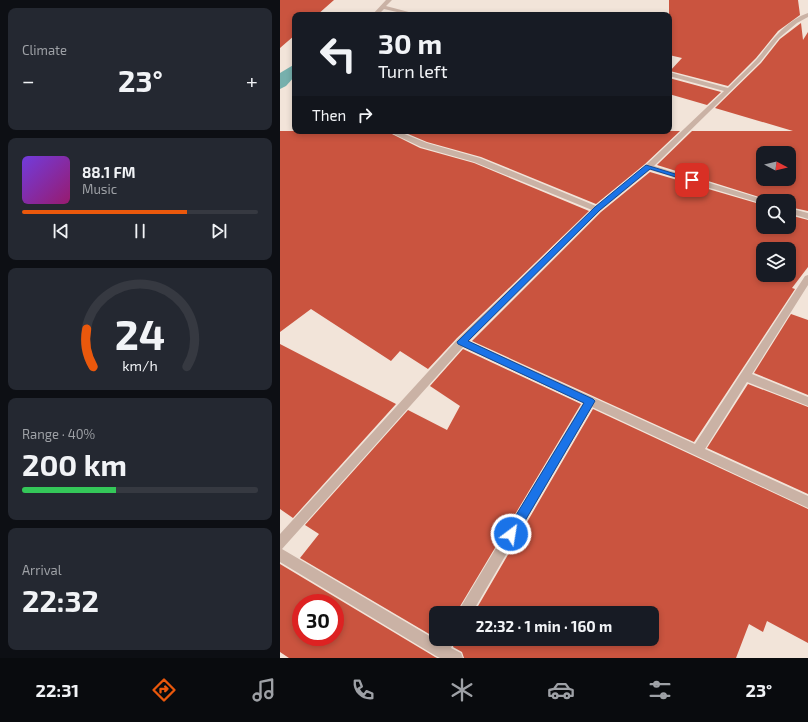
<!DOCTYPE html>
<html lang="en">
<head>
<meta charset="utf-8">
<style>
	:root { --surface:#171b24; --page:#242831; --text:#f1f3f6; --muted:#9ea1a6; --line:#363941; --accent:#ea580c }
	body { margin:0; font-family:"Exo 2",sans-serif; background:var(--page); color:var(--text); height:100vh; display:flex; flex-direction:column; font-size:15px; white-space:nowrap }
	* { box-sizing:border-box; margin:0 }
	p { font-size:13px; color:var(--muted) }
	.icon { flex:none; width:22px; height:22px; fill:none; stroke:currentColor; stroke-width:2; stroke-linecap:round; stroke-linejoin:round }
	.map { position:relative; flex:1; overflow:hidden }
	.drawer { display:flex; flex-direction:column; gap:8px; padding:8px; background:#0d0f14; width:280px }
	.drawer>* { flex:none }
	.banner { position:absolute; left:12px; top:12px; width:380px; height:122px; border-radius:8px; box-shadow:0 2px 6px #0003; background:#171b24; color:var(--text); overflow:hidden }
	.needle { width:26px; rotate:97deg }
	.buttons { position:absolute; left:476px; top:146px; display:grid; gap:8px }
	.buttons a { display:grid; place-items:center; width:40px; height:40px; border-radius:8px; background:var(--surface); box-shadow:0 2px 6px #0003; font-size:20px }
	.speed { position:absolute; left:12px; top:594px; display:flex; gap:8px; font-size:20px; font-weight:700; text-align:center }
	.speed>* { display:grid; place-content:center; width:52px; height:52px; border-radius:50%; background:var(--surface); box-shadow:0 2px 6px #0003; line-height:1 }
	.speed .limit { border:6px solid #d22; background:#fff; color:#111 }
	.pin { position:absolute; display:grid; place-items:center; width:34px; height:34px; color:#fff; margin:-17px; border-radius:8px; box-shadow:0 2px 6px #0006 }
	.me { position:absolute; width:44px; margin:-22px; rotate:31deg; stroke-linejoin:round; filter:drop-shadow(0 0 3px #0008) }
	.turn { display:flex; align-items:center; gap:14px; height:84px; padding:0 20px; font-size:18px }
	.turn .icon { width:52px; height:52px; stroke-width:2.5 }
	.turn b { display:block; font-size:28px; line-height:34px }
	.then { display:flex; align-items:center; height:38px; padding:0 20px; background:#0003; gap:8px; font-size:15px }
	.big { font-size:30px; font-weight:700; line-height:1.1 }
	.drawer .tile { flex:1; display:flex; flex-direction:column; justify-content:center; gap:6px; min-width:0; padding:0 14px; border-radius:8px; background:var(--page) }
	.drawer .dial { align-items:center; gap:0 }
	.dial svg { height:104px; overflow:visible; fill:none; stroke:var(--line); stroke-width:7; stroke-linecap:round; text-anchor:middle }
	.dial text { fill:var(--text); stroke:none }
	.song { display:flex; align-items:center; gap:12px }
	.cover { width:48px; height:48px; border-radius:6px; background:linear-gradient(135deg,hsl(260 70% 55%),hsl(320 70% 35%)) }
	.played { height:4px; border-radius:2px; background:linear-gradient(90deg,var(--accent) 70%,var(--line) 70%) }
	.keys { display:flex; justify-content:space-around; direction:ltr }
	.heat { display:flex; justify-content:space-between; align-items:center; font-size:22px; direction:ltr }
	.charge { height:6px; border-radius:3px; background:linear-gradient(90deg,#34c759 40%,var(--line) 0) }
	.trip { position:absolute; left:149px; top:606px; width:230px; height:40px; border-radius:8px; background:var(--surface); box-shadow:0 2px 6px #0003; font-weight:700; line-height:40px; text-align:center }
	.tab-bar { display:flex; height:64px; justify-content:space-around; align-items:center; background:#090b0e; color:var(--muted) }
	.tab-bar .icon { width:28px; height:28px }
	.tab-bar .selected { color:var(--accent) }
	.tab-bar b { font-size:18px; color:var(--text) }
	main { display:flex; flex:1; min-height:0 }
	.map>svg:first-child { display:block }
	.water { fill:#77b0ad }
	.building { fill:#ca543f; fill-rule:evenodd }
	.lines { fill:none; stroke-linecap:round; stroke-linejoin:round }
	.minor { fill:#cab2a5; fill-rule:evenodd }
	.route { fill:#1a73e8; stroke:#114b97 }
</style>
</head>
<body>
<main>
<section class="drawer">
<div class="tile"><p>Climate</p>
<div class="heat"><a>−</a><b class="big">23°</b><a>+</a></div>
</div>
<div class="tile">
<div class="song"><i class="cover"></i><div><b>88.1 FM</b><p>Music</p></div></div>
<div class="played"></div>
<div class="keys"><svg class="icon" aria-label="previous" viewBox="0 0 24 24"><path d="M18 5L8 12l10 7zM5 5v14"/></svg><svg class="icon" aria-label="pause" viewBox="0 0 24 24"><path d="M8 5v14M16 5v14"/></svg><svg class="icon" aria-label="next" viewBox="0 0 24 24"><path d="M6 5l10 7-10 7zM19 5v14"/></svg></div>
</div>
<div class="tile dial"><svg viewBox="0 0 100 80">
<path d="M14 69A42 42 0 1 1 86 69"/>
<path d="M14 69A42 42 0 0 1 9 40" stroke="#ea580c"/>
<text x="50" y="56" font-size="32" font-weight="700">24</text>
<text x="50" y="72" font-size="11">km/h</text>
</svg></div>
<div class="tile"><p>Range · 40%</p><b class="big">200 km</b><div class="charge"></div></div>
<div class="tile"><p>Arrival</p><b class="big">22:32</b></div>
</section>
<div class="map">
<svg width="528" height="658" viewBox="0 0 528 658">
	<rect width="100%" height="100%" fill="#f2e4d9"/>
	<path class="water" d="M15,64V76L6,86L0,89V73Z"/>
	<path class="building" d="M0,0H54L37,15H15V35L0,48Z
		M389,0H518L520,15L498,31L476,58L448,86L390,71L402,58L389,55Z
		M521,23L523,40L528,32V211L509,207V201H487L486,199L377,165L412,131H513L435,108L481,63L500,39ZM483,153H509V179H483Z
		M389,78L441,92L427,105L389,94Z
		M0,131H106L140,148L194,163L309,211L177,338L148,369L120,351L111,361L31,309L0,332Z
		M121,131H400L365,164L316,204L201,157L147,142Z
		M370,172L483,205V227H509V215L528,220V267L512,288L515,289L414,442L192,341L321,212ZM483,249H509V275H483Z
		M511,314L528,320V395L474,373Z
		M0,344L116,404L13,518L0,509Z
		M183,349L301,404L176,613H156V638L20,558L39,534L25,525L128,410L167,430L180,406L150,386Z
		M468,384L528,407V494L427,448Z
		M313,409L528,509V643L487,621L483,632L469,624L456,658H184L182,652L173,647L176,639H372V613H194Z
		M0,564L155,657L157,658H9L0,652ZM21,603H55V637H21Z"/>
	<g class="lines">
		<path class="minor" d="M106,0H112L106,6L140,15H130L104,9L98,15H92Z
			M528,13V17L517,23L499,38L480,62L374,166L486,200L483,201V204L370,170L320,211L189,341L415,444L525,276L528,275V285L472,374L528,397V406L467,382L425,449L528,496V508L312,407L192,613H177L303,403L183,347L2,549L158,641L160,639H175L171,648L181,653L183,658H160L156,656L0,562V534L178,339L312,210L194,162L141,147L107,131H117L147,143L200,158L316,206L366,165L444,91L389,76V72L448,88C457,78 468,69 477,59C492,41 505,21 528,13Z
			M509,208L528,213V219L509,213Z"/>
	</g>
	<path class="route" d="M366,165L415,180L412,182L370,169L320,210L188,341L313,399L315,401L235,538L231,539L227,538L225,534L227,530L304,403L178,344L177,342L315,207Z"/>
</svg>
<div class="buttons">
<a><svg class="needle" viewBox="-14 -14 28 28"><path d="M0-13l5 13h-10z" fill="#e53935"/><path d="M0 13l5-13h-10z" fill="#9ea1a6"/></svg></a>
<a><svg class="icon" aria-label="search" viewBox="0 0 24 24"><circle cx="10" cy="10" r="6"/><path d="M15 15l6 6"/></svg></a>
<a><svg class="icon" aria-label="layers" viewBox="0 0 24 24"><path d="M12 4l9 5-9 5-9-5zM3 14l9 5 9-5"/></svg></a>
</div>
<div class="speed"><div class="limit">30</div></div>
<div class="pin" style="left:412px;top:180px;background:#d93025"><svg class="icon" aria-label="arrive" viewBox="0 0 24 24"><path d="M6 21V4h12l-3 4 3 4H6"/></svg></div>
<svg class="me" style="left:231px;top:534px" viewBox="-20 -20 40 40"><circle r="17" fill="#1a73e8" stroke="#fff" stroke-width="3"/><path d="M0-11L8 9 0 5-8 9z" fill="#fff"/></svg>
<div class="trip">22:32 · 1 min · 160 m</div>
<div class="banner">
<div class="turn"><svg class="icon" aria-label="left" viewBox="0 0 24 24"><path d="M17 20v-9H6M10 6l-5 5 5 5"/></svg><div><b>30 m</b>Turn left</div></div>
<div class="then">Then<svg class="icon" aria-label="right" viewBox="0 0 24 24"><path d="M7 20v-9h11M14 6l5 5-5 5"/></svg></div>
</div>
</div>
</main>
<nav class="tab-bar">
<b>22:31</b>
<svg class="icon selected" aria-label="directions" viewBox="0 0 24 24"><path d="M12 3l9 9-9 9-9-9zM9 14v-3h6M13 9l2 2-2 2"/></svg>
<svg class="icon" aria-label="music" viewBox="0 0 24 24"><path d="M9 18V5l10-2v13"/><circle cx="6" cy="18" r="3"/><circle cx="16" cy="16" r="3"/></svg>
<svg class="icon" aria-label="phone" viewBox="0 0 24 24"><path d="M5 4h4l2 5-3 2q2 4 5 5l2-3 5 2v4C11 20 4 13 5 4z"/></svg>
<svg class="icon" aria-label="climate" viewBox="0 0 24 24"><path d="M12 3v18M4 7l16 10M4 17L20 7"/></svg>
<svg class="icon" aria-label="car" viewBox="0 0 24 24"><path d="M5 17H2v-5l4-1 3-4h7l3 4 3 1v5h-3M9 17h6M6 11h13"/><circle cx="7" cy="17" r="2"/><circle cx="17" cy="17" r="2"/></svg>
<svg class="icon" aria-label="filters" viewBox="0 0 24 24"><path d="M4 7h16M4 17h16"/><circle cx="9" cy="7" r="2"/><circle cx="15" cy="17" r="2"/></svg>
<b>23°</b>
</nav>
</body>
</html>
